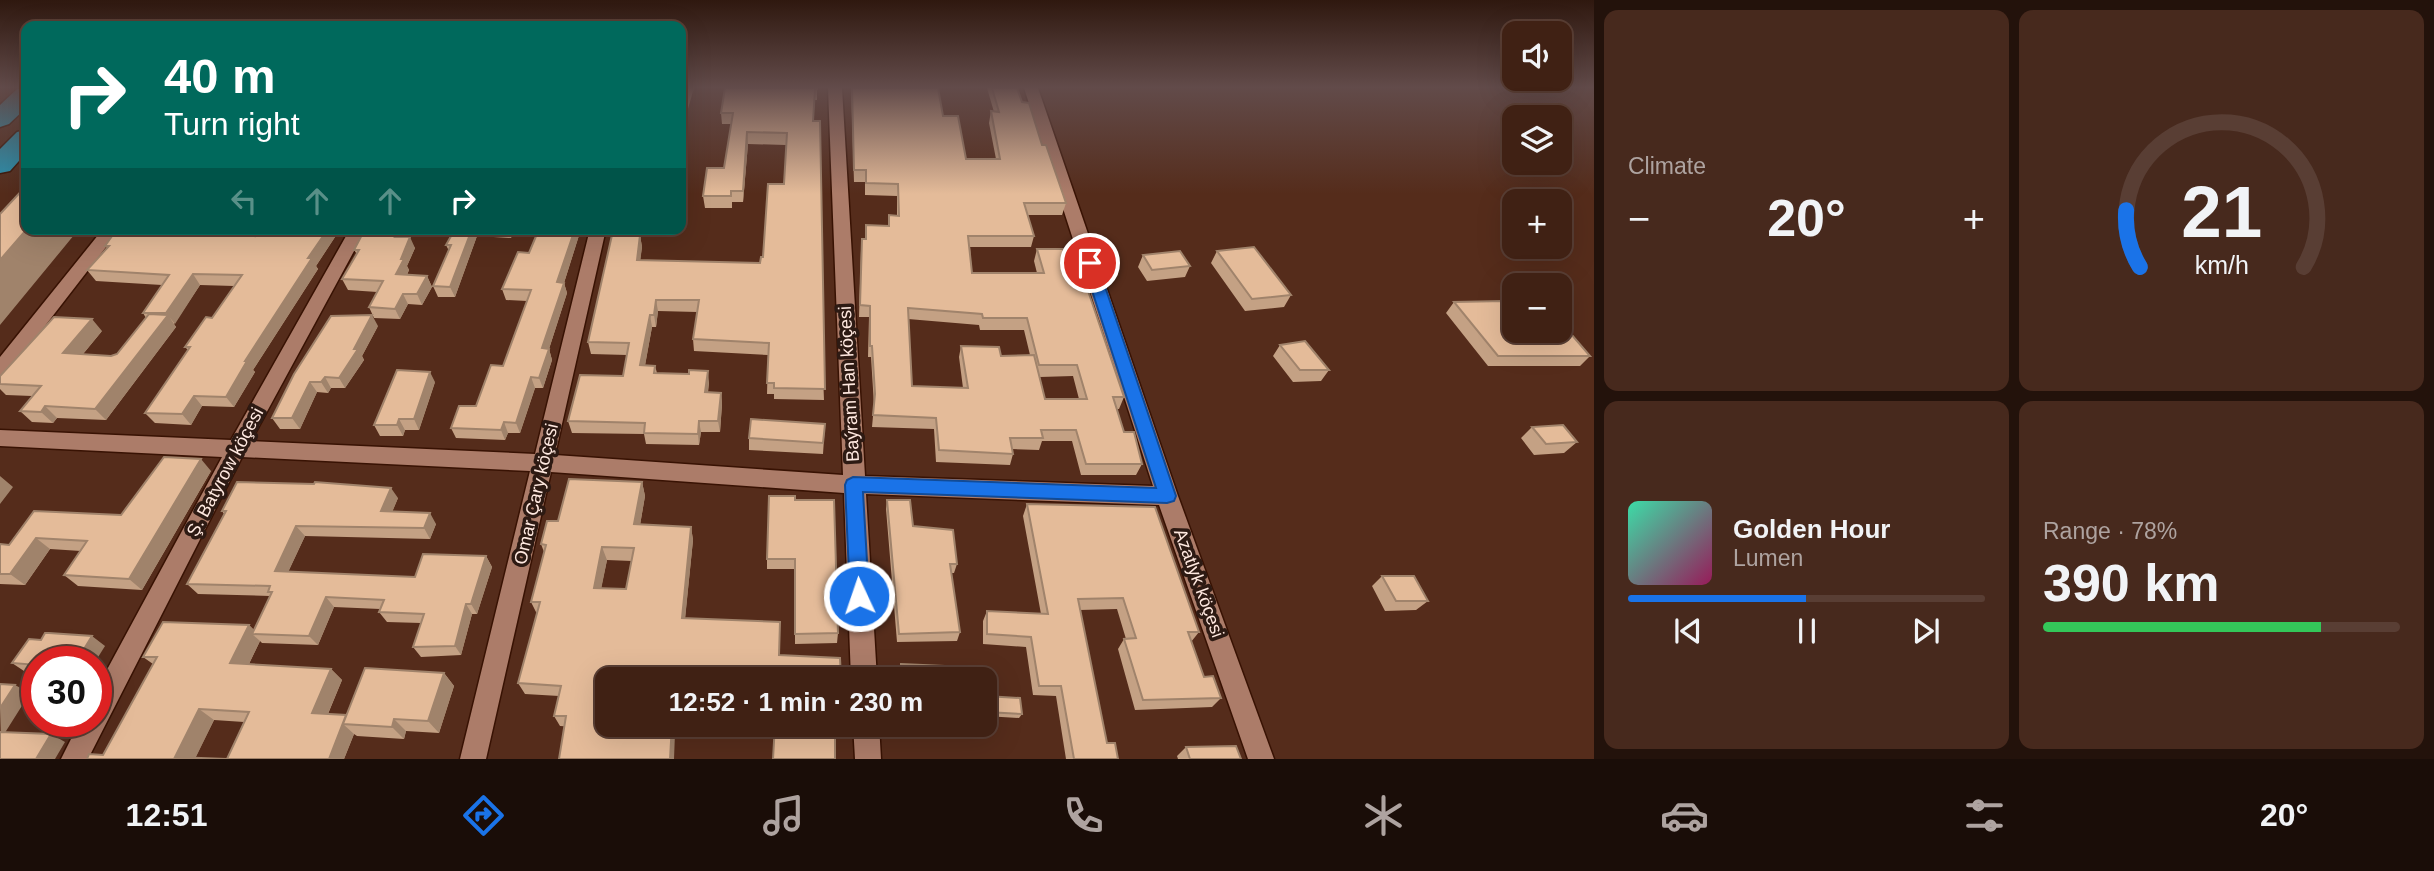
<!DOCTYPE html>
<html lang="en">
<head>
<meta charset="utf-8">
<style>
	:root { --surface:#402114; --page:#47291d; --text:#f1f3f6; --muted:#aea3a0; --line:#593e34; --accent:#1a73e8 }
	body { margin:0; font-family:Arial,sans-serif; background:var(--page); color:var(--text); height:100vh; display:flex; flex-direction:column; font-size:26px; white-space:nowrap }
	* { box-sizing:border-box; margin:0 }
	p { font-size:23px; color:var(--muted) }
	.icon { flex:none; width:38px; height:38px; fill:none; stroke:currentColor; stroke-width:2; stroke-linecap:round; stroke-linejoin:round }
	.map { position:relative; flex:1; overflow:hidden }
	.sheet { display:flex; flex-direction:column; gap:10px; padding:10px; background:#23120b; width:840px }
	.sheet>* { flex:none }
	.banner { position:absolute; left:21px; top:21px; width:665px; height:214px; border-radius:14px; box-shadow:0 7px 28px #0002,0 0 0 2px var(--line); background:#00695c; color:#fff; overflow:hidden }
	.controls { position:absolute; left:1502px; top:21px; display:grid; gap:14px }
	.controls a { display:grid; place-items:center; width:70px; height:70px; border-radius:14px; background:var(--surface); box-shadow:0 7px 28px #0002,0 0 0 2px var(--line); font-size:35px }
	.speed { position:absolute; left:21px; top:646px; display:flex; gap:14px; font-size:35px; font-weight:700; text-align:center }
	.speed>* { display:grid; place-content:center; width:91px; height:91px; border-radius:50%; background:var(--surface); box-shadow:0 7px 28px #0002,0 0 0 2px var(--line); line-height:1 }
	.speed .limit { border:10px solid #d22; background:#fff; color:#111 }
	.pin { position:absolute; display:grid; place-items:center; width:60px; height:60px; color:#fff; margin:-30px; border:4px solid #fff; border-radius:50%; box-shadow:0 2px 7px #0007 }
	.me { position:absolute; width:77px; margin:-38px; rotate:357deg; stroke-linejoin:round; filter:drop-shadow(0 0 5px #0008) }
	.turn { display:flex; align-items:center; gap:24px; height:147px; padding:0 28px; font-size:32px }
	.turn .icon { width:91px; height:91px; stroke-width:2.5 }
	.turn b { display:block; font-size:49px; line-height:60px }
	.lanes { display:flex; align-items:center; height:66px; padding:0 28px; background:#0003; justify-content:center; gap:35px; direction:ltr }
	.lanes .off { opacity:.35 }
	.big { font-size:52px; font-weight:600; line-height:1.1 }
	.sheet .tile { flex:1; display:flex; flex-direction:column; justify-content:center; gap:10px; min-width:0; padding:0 24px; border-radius:14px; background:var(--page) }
	.sheet .dial { align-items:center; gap:0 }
	.dial svg { height:182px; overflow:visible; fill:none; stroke:var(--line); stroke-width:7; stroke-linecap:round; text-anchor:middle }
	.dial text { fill:var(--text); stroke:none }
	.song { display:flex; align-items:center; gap:21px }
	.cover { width:84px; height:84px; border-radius:10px; background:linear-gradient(135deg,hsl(160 70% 55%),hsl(330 70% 35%)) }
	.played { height:7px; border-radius:4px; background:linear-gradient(90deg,var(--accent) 50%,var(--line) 50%) }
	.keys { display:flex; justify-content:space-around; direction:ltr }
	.heat { display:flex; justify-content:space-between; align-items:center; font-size:38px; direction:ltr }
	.charge { height:10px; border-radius:5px; background:linear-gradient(90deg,#34c759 78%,var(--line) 0) }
	.sheet .tiles { flex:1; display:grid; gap:10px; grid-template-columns:repeat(2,1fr) }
	.trip { position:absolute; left:595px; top:667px; width:402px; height:70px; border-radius:14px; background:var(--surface); box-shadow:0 7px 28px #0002,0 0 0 2px var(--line); font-weight:600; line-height:70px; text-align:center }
	.tabs { display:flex; height:112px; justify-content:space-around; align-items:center; background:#1a0d08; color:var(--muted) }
	.tabs .icon { width:49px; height:49px }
	.tabs .on { color:var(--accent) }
	.tabs b { font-size:32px; color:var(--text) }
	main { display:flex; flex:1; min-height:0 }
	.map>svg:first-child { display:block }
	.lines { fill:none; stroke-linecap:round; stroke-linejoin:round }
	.street-casing { stroke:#381203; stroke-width:3 }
	.highway-casing { stroke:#381203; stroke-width:3 }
	.street { fill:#ac7c69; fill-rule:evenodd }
	.highway { fill:#2696b6; fill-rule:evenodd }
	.wall { fill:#c4a184; fill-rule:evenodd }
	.shaded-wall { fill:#a0836b }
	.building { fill:#e4bb99; stroke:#a0836b; stroke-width:2; fill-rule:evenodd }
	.route { fill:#1a73e8; stroke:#114b97; stroke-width:2 }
	.labels { text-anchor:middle; stroke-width:7; stroke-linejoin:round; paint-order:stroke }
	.street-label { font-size:18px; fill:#ffe9e0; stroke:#2d1a13 }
</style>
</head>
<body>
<main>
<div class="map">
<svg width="1594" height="759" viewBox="0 0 1594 759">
	<rect width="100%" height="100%" fill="#552c1b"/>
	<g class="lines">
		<g class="street-casing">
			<path id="street" d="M828,88H842L865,476L1153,486L1024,88H1038L1178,496L1274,759H1248L1159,505L866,494L877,679H851L844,493L551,472L486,759H460L530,471L242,457L88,759H61L80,721H96V690L222,457L0,446V430L231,440L350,229H366L251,441L535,454L590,229H606L555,455L843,475Z
				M103,229H120L7,375L0,377V357Z
				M853,724H879L881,759H855Z"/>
		</g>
		<g class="highway-casing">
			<path id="highway" d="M26,88V108L9,124L0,127V105L17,89Z
				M26,130V153L10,171L0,173V149L17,132Z"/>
		</g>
		<use href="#street" class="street"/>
		<use href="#highway" class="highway"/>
	</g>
	<path class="wall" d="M817,88V100H815L813,121L824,400L774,399V394H767L768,355L694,351L693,339L697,312L658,311L656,327H652L645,365L655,366L657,373L709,382L708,393H721L722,404L720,432H701L699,445L646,444L644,434L572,433L568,421L623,376L627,355L591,354L588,342L640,235L642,247L640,260L760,263L763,257L784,184L786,145L748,144L743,202H732V208H705L703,196L724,168L731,124H722L721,113Z
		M851,88H938L943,116L966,159H996L989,123L991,111L994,112L987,88H1017L1022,102L1042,145L1066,203L1062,215H1028L1034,236L1031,247H970L972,273H1037L1034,261L1037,249L1071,273L1124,397L1119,409H1117L1124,432L1142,464L1136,475H1081L1072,441H1042L1039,450L1012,449L1013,454L1010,465L936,462L934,429L872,427L874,405L871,357H868L869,317H859L861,250L865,239L866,225L888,226L889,215L897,216V196L865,195V182H854ZM908,319L979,325L980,330H1024L1030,355L1001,356L961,346L959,357L963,388L912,386ZM1073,376L1079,399H1045L1040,377Z
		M260,229H348L342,237H335L316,266L318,269L253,370L255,372L234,407L202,406L191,425L155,423L145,413L188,350L185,347L212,318L234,286L200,285L174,324L176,327L106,420L57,418L53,423L32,422L20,411L32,396L6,395L0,389V376L102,331L83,354L111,356L117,354L146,318L143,313L162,285L96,281L87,270L107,248L105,246L255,236Z
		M359,229H411L406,237L415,248L407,266L409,270L407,275L427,276L432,287L422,305L408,304L400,319L374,318L369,307L377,292L348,290L342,279L357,254L354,250L362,235Z
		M455,229H581L564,283L567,293L549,349L552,360L543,388H535L520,433H508L505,440L456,438L451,428L476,406L503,366L527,301L506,300L502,289L529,253L539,231L514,230L511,238L477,236L455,297H438L433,286L449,251L446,245Z
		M1217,251L1291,295L1284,307L1245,311L1211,263Z
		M1143,255L1190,266L1185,277L1147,281L1138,267Z
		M1454,302L1514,312L1590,356L1580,366H1488L1446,313Z
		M378,326L362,356L364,360L345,388H331L328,393L317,392L300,429H280L272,418L294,374Z
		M1280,345L1329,370L1321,381L1293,382L1273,356Z
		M435,382L419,430H405L403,436H380L374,425Z
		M825,424L823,454L749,450V438Z
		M1532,427L1577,442L1564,453L1534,455L1521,438Z
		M211,471L142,590L78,586L64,575L81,551L50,549L25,585L0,584V544L9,545L121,515Z
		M642,482L645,496L640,525L691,527L693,540L685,618L780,634V655L607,679V724H696L695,734L560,726L554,716L559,696L525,694L518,683L537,614L531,602L544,552L541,544L558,521ZM607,560L632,561L626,589L601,588Z
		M398,498L392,512L436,524L430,539L305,536L288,572L415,577L486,556L492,567L477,614H472L461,655L421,657L413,647L421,623L387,622L379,612L380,609L334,607L318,645L262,643L260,641L249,664L331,669L342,680L328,714L346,715L444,673L454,686L439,733L406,731L404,739L357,736L354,734L344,759H87L103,755L153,664L143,657L249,625L254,630L270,596L198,594L187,584L224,514L222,511ZM214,720L244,722L227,759L195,758Z
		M795,500L838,633L837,643L795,644V569H767V559Z
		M887,500L913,526L957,564L954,573H951L960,632L957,641L897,642L886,509Z
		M1027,504L1199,632L1191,642L1204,677L1221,698L1212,707L1135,710L1118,649L1124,639H1126L1117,609L1080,610L1107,743L1118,759H1066L1056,696L1033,695L1026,647L983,644V621L987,611L1041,614L1023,516Z
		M1382,576L1428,601L1416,610L1385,611L1372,586Z
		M41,640L105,646L37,662V673H27L12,663Z
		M901,664L968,679H899V673Z
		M985,697L1022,714L1019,718L985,716Z
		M1186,747L1241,759H1178L1177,756Z"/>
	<path class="shaded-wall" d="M690,88H694L681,133V119Z
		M747,132L748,144L743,202V191Z
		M27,229H79L0,325V260Z
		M328,229H332L335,237L316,266L318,269L253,370L255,372L234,407L226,397L245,361L308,258Z
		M338,229H348L342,237Z
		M400,229H411L400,248L395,237Z
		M472,229H475L477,236L455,297L450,287Z
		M508,229H514L511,238Z
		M575,229H581L564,283L567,293L548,352L549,349L552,360L543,388L539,378L542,348L557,282Z
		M640,235L642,247L639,272L637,260Z
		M410,237L415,248L407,266L409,270L402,285L396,274L401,259Z
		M193,274L200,285L175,324L166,313Z
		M427,276L432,287L422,305L417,294Z
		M403,294L408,304L400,319L395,309Z
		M656,300L658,311L656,327L654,315Z
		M168,315L176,327L106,420L95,409Z
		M372,315L378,326L362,356L364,360L345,388L339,378Z
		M650,315L652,327L643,377L640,365Z
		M92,319L102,331L74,365L63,353Z
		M708,371L709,382L706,404L705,392Z
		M430,372L435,382L419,430L414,419Z
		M325,377L331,388L328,393L321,382Z
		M531,377L535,388L520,433L516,423Z
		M310,382L317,392L300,429L292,418Z
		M721,393L722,404L720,432L718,421Z
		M194,396L202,406L191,425L182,414Z
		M45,406L57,418L53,423L41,412Z
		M399,419L405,430L403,436L397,425Z
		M699,421L701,432L699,445L698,434Z
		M504,422L508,433L505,440L501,430Z
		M201,459L211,471L142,590L129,579Z
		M0,476L13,487L0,504Z
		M642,482L645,496L638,537L634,524Z
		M391,488L398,498L388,522L381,511Z
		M430,513L436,524L430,539L424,528Z
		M296,526L305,536L284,581L275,571Z
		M691,527L693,540L684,630L682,618Z
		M36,538L50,549L25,585L10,574Z
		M602,547L607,560L599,600L594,588Z
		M486,556L492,567L477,614L471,604Z
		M326,597L334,607L318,645L309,636Z
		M466,604L472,614L461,655L455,646Z
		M249,625L258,634H252L260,641L244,674L230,663Z
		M92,636L105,646L95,662H76Z
		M331,669L342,680L324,723L312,713Z
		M444,673L454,686L439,733L428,721Z
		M15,685L30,693L1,739L0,708Z
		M199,709L214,720L195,759L175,757Z
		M346,715L343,724L354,734L344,759H329Z
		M394,719L406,731L404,739L392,727Z
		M672,724L675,733L674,759H670Z
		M692,724H696L695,734Z
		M51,734L65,742L55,759H36Z"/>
	<path class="building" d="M681,88H690L681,119Z
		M725,88H817V89H815L813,121H820L825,389L774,388V383H767L769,343L693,339L699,300H656L654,315H650L640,365L655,366L654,373L689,374V370L708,371L705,392L721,393L718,421H699L698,434L644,433L645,423L568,421L580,375L623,376L629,343L588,342L612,235H640L637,260L760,263L761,257H763L768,184H784L787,133L747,132L743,191H731V196H703L707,168H724L733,113H721Z
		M852,88H938L943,116H958L966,159H1000L991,111L999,112L992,88H1017L1022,102L1029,103L1042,145H1046L1066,203H1024L1034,236H968L972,273H1044L1037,249H1063L1071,273H1082L1124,397H1113L1124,432H1134L1142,464H1086L1076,430H1041L1043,438H1010L1013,454L939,450L936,418L873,415L875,394L872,346H870V306L860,305L862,239H866V225L889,226V215L899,216L898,184L866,183V170H854ZM908,308L982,314L983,318H1027L1039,365H1077L1087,399H1045L1034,355L1001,356L999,347L961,346L968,388L912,386Z
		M26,186V229H27L0,260V214Z
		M117,229H246L255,236L260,229H328L308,258H312L245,361H247L226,397L194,396L182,414L145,413L190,347H185L206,317L212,318L242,275L193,274L166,313H143L169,275L87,270L109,246H105Z
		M365,229H400L395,237H410L401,259H404L396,274L427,276L417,294H403L395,309L369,307L383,281L342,279L359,250H354Z
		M455,229H472L450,287L433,286L451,245H446Z
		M539,229H575L557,282L564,283L542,348L549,349L539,378L531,377L516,423L504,422L501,430L451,428L459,406H476L491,365L503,366L531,290L502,289L518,252L529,253Z
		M1254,247L1291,295L1252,299L1217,251Z
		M1180,251L1190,266L1152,270L1143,255Z
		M1505,301L1514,312V331H1559V320L1590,356H1498L1454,302Z
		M149,314L168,315L95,409L45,406L41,412L20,411L41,386L0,384V376L54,317L92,319L63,353L111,356L117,354Z
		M372,315L354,349H358L339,378L325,377L321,382H310L292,418H272L294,374L331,316Z
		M1305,341L1329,370H1300L1280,345Z
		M397,370L430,372L414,419H399L397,425H374Z
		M751,419L825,424L823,443L749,438Z
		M1563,425L1577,442L1546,444L1532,427Z
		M164,457L201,459L129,579L64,575L87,541L36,538L10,574H0V544L9,545L34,511L121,515Z
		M569,479L642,482L634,524L691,527L682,618L780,622L779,655L840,658L841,679H607V724H672L670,759H559L566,716H554L561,686L518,683L540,602H531L546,545L541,544L547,521H558ZM602,547L634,548L626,589L594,588Z
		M237,482L314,484L315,482L391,488L381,511L430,513L424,528L296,526L275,571L415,577L423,554L486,556L471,604H466L455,646L413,647L424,614L379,612L384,600L326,597L309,636L252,634L272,592H268L270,586L187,584L226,511H222Z
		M769,496H795V500H834L838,633L795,634V559H767Z
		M887,500H910L913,526L953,530L957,564H950L960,632L899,634Z
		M1027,504L1155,507L1199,632H1188L1204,677L1213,676L1221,698L1143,700L1124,639L1136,638L1123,598L1078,599L1107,743H1115L1118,759H1074L1061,686H1039L1031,637L987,634V611L1048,614Z
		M1382,576H1414L1428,601H1396Z
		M163,622L249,625L230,663L331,669L312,713L346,715L329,759H87L89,754L103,755L157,657H143ZM199,709L249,712L227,759L175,757Z
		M45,633H49L92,636L76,662H37V665L12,663L29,639L41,640Z
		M901,664L966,667L968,679H901Z
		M365,668L444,673L428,721L394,719L392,727L343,724Z
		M0,684L15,685L0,708Z
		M986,696L1020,698L1022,714L986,712Z
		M775,724H835V759H773Z
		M0,732L51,734L36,759H0Z
		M1236,746L1241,759H1190L1186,747Z"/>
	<linearGradient id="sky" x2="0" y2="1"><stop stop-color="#2f180f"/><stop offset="0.45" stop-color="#624b4a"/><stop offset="1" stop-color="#624b4a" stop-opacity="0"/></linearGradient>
	<rect width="1594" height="194" fill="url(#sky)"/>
	<path class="route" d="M1090,258L1097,263L1176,496L1174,501L1167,503L863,492L869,596L866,602L859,605L853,602L850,596L845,485L847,480L853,477L1156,488L1083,263Z"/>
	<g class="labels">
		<g class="street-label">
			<text transform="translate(849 384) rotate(-93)" y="6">Baýram Han köçesi</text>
			<text transform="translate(225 472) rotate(-62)" y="6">Ş. Batyrow köçesi</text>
			<text transform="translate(536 494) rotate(-77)" y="6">Omar Çary köçesi</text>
			<text transform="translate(1199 583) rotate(70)" y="6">Azatlyk köçesi</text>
		</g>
	</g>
</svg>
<div class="controls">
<a><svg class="icon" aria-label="sound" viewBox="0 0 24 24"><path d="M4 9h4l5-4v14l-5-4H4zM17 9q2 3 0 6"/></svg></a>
<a><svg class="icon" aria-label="layers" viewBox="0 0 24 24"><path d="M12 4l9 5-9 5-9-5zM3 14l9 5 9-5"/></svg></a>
<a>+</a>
<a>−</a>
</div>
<div class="speed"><div class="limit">30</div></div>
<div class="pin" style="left:1090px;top:263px;background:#d93025"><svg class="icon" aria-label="arrive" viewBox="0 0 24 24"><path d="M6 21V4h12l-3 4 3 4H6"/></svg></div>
<svg class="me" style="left:859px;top:596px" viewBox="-20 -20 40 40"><circle r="17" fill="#1a73e8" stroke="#fff" stroke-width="3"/><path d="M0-11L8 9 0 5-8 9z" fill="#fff"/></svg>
<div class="trip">12:52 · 1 min · 230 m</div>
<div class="banner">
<div class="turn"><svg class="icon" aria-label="right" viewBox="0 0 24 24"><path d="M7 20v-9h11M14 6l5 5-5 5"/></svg><div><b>40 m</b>Turn right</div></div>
<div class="lanes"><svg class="icon off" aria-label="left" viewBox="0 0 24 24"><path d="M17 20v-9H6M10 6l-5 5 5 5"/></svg><svg class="icon off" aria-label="ahead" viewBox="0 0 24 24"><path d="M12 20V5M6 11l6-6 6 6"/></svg><svg class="icon off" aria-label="ahead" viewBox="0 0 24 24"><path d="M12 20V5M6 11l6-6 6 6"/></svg><svg class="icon" aria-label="right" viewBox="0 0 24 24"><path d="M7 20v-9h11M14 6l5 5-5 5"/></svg></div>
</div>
</div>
<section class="sheet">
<div class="tiles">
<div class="tile"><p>Climate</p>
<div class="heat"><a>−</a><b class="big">20°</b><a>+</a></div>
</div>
<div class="tile dial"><svg viewBox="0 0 100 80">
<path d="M14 69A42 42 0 1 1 86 69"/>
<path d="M14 69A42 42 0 0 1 8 44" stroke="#1a73e8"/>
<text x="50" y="56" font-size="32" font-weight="700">21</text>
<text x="50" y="72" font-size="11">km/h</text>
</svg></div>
<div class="tile">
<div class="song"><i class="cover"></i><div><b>Golden Hour</b><p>Lumen</p></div></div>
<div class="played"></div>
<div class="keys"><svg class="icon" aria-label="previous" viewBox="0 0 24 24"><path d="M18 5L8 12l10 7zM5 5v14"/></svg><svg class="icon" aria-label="pause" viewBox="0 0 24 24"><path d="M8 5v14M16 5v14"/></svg><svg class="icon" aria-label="next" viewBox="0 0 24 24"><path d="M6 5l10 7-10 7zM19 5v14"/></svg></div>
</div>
<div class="tile"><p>Range · 78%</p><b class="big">390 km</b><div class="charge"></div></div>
</div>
</section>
</main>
<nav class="tabs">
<b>12:51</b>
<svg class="icon on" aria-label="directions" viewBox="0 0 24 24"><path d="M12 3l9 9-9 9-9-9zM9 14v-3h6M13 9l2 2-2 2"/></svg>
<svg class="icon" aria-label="music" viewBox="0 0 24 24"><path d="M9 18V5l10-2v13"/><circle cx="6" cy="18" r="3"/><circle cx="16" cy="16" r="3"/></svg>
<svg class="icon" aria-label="phone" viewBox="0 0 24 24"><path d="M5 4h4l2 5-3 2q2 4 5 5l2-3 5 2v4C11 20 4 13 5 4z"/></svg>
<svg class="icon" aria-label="climate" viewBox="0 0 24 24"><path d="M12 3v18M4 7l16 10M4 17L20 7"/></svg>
<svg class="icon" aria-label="car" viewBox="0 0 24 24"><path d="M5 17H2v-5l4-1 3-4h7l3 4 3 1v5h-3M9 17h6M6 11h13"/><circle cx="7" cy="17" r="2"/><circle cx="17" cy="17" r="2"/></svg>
<svg class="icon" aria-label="filters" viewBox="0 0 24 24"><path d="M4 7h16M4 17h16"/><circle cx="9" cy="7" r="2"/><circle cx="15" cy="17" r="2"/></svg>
<b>20°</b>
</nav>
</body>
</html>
